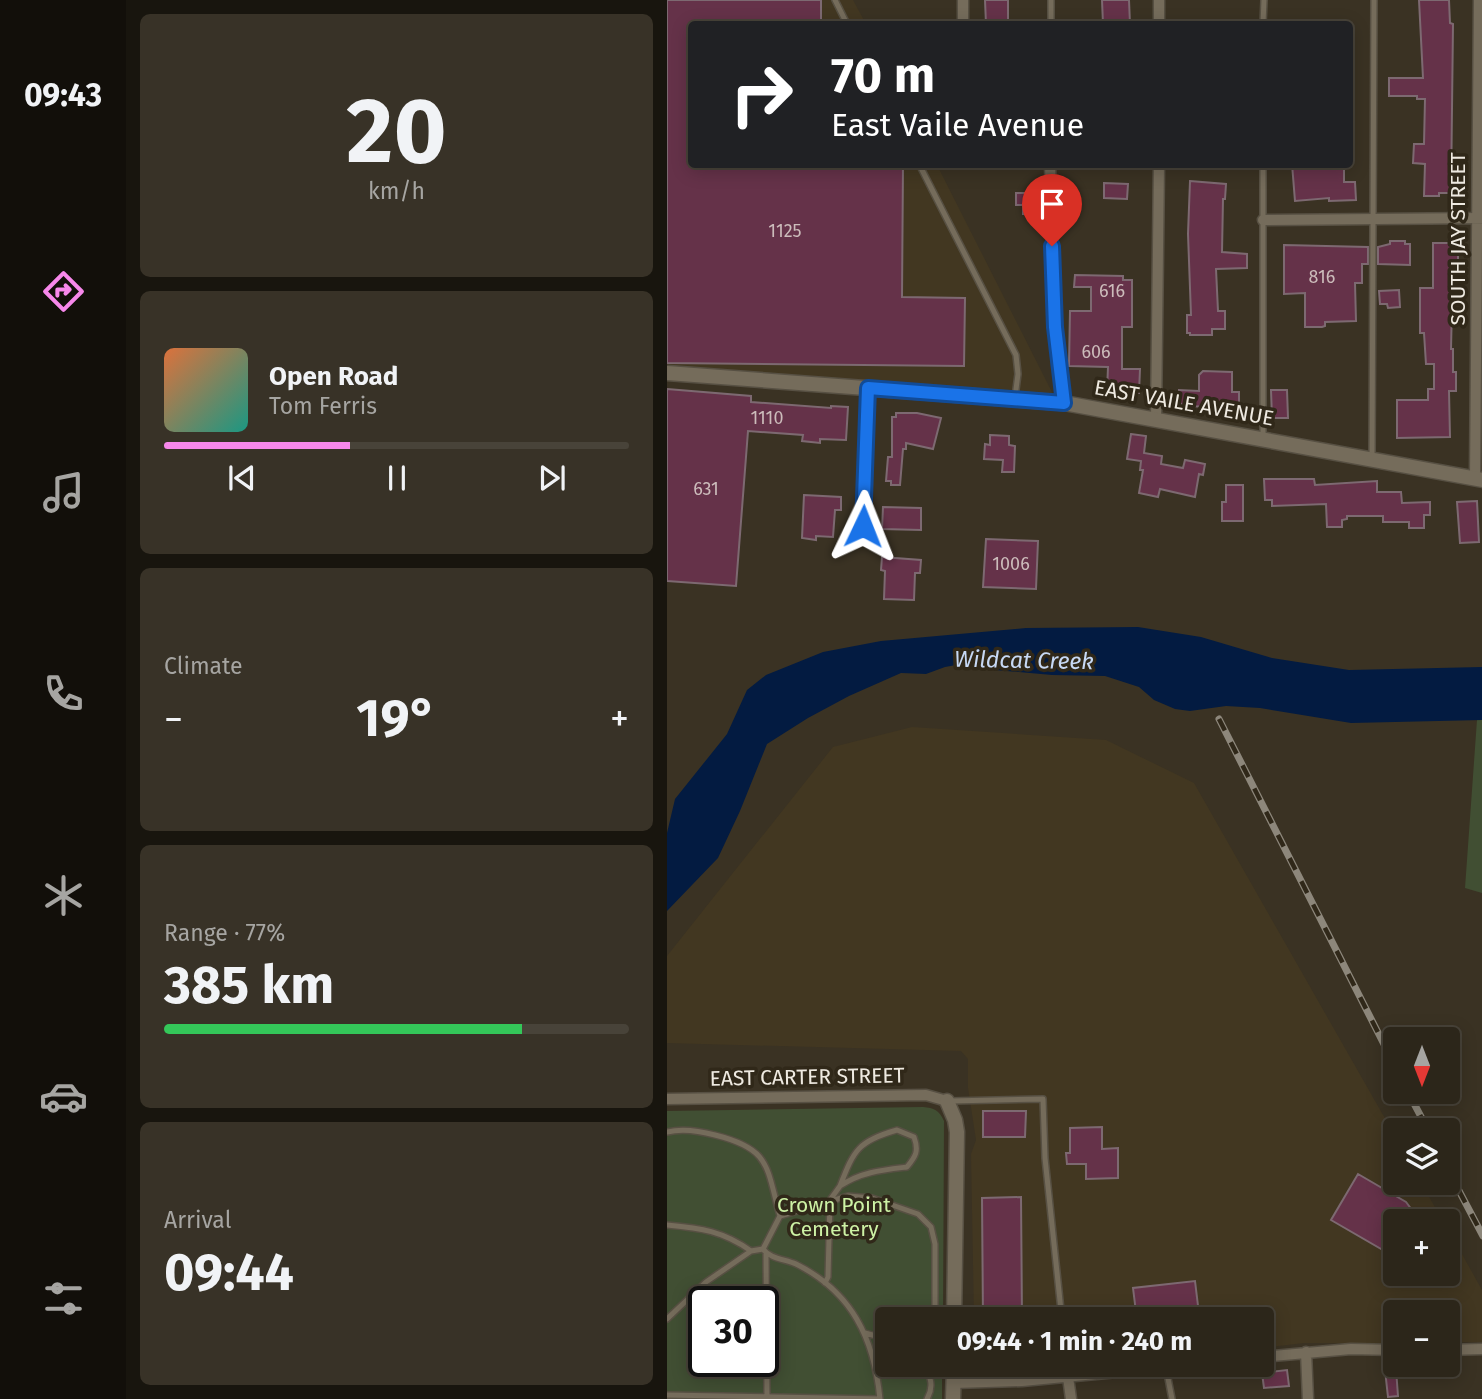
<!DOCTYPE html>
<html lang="en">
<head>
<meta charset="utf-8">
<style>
	:root { --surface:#2c261a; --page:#383227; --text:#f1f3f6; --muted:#a6a5a2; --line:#484339; --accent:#f788eb }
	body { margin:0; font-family:"Fira Sans",sans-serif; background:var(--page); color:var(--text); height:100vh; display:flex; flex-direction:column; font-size:26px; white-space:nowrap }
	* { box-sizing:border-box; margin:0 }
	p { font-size:23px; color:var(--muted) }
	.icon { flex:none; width:38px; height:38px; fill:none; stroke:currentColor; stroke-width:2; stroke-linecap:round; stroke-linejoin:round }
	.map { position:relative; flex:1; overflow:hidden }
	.drawer { display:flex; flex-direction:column; gap:14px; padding:14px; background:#18150e; width:541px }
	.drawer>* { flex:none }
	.banner { position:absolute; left:21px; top:21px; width:665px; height:147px; border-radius:7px; box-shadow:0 4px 18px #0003,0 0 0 2px var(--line); background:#202124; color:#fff; overflow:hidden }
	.needle { width:46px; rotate:180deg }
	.controls { position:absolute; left:716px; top:1027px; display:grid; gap:14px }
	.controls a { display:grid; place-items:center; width:77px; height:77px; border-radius:7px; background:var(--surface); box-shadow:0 4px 18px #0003,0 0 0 2px var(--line); font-size:35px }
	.speed { position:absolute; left:21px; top:1286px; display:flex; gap:14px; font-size:35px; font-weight:700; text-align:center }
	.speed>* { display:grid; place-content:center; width:91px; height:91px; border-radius:50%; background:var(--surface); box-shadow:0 4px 18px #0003,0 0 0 2px var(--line); line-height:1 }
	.speed .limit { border:4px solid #111; border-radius:10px; background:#fff; color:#111 }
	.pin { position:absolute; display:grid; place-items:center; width:60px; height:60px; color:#fff; margin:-72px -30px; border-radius:50% 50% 50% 0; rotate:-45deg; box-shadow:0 0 7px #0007 }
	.pin .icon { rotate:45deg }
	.me { position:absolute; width:77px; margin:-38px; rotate:2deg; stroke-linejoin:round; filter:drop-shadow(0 0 5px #0008) }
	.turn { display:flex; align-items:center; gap:24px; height:147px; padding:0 28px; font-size:32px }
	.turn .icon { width:91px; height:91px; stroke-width:2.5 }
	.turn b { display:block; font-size:49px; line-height:60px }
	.big { font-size:52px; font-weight:700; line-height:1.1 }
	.drawer .tile { flex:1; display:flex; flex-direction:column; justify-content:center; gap:10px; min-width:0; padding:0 24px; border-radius:10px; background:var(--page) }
	.drawer .dial { align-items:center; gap:0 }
	.dial b { font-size:91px; line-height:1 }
	.song { display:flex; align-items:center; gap:21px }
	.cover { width:84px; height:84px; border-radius:10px; background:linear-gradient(135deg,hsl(20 70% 55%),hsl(170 70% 35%)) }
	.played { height:7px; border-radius:4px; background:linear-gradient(90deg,var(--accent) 40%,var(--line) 40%) }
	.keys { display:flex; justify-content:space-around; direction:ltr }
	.heat { display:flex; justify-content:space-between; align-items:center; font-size:38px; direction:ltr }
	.charge { height:10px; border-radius:5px; background:linear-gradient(90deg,#34c759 77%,var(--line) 0) }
	.trip { position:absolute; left:208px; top:1307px; width:399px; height:70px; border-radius:7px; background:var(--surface); box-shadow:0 4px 18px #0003,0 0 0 2px var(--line); font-weight:700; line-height:70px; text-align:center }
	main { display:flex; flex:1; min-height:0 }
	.tab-bar { display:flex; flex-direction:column; width:126px; justify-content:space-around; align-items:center; background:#120f0a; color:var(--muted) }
	.tab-bar .icon { width:49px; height:49px }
	.tab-bar .current { color:var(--accent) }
	.tab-bar b { font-size:32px; color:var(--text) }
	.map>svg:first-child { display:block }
	.built { fill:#423721 }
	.green { fill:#414f33; fill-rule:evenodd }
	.water { fill:#031b41 }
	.building { fill:#653249; stroke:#7d6971; stroke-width:2 }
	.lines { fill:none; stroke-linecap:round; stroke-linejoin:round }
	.service-casing { stroke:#575043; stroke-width:8 }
	.minor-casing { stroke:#575043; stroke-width:13 }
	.tertiary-casing { stroke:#575043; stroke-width:17 }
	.service { stroke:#756c5b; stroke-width:5 }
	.minor { stroke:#756c5b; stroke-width:10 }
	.tertiary { stroke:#756c5b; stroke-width:14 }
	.rail-casing { stroke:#8d877b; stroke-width:7 }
	.rail { stroke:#302819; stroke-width:4.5; stroke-dasharray:13; stroke-linecap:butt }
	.route-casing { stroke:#114b97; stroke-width:18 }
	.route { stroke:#1a73e8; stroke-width:12 }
	.labels { text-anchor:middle; stroke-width:7; stroke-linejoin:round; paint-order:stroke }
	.number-label { font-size:18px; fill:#ccbcbb }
	.street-label { font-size:21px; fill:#efeae1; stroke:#302819 }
	.park-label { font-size:21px; fill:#cdf2a5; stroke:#302819 }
	.water-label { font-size:23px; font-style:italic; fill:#c7d9f5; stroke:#302819 }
</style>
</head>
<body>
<main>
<nav class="tab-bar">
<b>09:43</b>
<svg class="icon current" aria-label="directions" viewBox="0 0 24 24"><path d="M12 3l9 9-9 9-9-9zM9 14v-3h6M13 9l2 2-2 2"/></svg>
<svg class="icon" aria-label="music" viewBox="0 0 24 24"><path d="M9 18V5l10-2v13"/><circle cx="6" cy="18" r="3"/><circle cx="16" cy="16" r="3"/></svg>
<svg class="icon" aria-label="phone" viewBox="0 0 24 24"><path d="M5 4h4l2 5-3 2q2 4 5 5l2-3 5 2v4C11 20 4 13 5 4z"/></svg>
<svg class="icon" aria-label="climate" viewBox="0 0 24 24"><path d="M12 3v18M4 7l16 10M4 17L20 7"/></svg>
<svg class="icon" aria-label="car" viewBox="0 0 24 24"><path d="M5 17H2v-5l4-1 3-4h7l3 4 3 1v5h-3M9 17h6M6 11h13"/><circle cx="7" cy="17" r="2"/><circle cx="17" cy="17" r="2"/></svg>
<svg class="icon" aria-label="filters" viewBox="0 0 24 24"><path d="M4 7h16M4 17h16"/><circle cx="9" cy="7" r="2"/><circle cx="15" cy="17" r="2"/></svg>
</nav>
<section class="drawer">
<div class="tile dial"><b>20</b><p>km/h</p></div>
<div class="tile">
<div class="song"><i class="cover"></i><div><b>Open Road</b><p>Tom Ferris</p></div></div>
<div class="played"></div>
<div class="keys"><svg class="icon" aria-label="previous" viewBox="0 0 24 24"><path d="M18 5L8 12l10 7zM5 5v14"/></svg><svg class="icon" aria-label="pause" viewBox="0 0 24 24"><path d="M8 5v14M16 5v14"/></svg><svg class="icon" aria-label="next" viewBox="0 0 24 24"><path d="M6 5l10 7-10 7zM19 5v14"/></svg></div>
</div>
<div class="tile"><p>Climate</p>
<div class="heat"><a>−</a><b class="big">19°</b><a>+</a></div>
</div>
<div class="tile"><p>Range · 77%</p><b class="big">385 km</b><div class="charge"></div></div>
<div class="tile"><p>Arrival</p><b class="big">09:44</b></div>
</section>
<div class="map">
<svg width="816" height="1399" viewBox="0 0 816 1399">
	<rect width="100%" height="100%" fill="#3a3223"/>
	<path class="built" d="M0,0H186L199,24H24V164L270,165L390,402L0,373Z
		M245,727L439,740L527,783L728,1136V1183H754L776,1221L728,1222V1274H780L781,1229L815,1290V1342H781L780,1312H728V1343H637L595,1348V1320L307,1319L304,1154L309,1140L301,1088V1059L294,1051L0,1043V956L166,747Z
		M311,1365H438L387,1371H316Z"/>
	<path class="green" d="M815,719V893L798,888L810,720Z
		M256,1107C267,1108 272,1110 277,1121L276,1319L220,1320V1365H275V1399H0V1111ZM37,1302H96V1362H37Z"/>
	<path class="water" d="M471,627L534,637L605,658L682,670L815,667V720L684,723L593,708L559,706L523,711L508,709L487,700L472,687L438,676L385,675L328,670L295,664L278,667L259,674L234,673L182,696L141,718L100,744L73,811L51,858L0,911V833L8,799L60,734L80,690L99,675L156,652L214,641L359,628Z"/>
	<path class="building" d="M0,0H154V24H24V164H236L235,297L298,298L297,366L0,363Z
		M318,0H341V24H319Z
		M435,0H462L463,24H436Z
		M752,0H782L783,23L786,24L784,193H772V196H757L758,164L746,163L747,144H757L758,99H750V96H722V78H756Z
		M625,164H677V182H688L689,200L662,201V198L628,201Z
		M523,181L559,184L558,199H556L555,252L580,254V268L549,269L551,311H558V329H545V335H523V333H520V315H524L521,234Z
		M437,183L461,184L460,199L437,198Z
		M349,193H373L374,214H356V205H349Z
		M723,241H738V244H743V265L711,264V247L723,244Z
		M766,243H787V248H791V264H787V288H789V305H785L784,349H786V372H789V391H782L783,437L730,438V400H761V389H767V364H759L757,333H753V288H766Z
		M617,245L701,247V264H695V283H688L689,321L658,322V326L655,327H638V293L617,294Z
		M408,275L456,276V280H465V327H455V369H473L472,393L440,392L441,367L402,366L403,311H424V287H407Z
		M732,290L733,307L721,308L720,304H713L712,291Z
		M536,371L565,372V392H572V410L548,411V407L516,406L512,402V390L532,391V375Z
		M0,389L84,396V402L164,408V406L181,407L179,440L153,439V443L135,441L136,435L81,431L69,586L0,581Z
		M604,390H620L621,418H605Z
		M229,413H250L274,418L266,449L239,443V449H236L233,485H224V481H219L221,457H225V417H229Z
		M464,434L479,436L477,453L495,456L494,464L516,468L518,460L538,464L536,475L532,474L528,497L493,489L491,497L472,493L476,470H473L474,461L460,459Z
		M323,435L342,436V445L348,446L347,472H335L336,460L317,459L318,444L323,445Z
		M597,479H647L648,485L710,481V492H734L735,503L763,502V515H757V528H742V522H716V516H680V519L675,520V527H660L659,504L605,506V500H598Z
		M559,485H576V521H555V502H559Z
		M137,495L174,497V510H168L166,537L149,536V540L135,538Z
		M810,501L812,542L793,543L790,502Z
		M216,507L254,508V530L215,529Z
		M319,539L371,541L369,589L316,587Z
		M215,557L254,560L253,573H248L247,600L217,599L218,571L214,570Z
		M316,1111H359L358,1137H316Z
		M435,1127V1149L451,1148V1178L419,1179V1164H400L399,1153H403V1128Z
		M691,1174L739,1202L754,1222H728V1257L664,1220Z
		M354,1197L355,1320H316L315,1198Z
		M528,1281L532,1314L470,1320L466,1288Z
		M729,1369L731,1396L721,1397L718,1370Z
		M620,1370L622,1386L597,1388L595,1373Z"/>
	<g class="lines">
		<g class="service-casing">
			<path id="service" d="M168,0L180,24
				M384,24V0
				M596,24L597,0
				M252,164L349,355L351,374L348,397
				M596,438V164
				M705,459L707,0
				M283,1101L376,1099L378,1158L395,1320
				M230,1130L247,1137C252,1151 249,1156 240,1167C215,1170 194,1172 173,1186C187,1150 191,1141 230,1130Z
				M0,1132C16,1128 33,1131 48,1135C104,1149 99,1166 113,1216
				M0,1225C34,1228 56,1231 84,1251L96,1249L113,1216L181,1196L205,1198L251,1214L264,1227L268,1244V1305L264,1320
				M96,1249C103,1259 118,1259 129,1264C185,1292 207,1338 213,1399
				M99,1254L100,1398
				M158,1283L161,1277L163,1200L173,1186
				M0,1319L39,1282L84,1251
				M198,1333L220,1339
				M257,1365C264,1377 267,1387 260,1399
				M399,1365L401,1377
				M499,1368L505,1399
				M0,1395L213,1399"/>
		</g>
		<g class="minor-casing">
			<path id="minor" d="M296,24V0
				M492,24V0
				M383,164L388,327L397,403
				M596,220L816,218
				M489,418L492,164
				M808,478L812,0
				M196,526L201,388
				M0,1099L259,1095L280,1101
				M780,1350L816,1349
				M639,1352L641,1399
				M595,1357L684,1349L728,1350
				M401,1377L404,1399
				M287,1383L355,1381L524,1365"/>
		</g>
		<g class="tertiary-casing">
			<path id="tertiary" d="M0,373L397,403L816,480
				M280,1101L288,1120L290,1132L287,1320
				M286,1399L287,1365"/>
		</g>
		<use href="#service" class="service"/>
		<use href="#minor" class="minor"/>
		<use href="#tertiary" class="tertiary"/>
		<g class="rail-casing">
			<path id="rail" d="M552,719L728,1066
				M741,1092L761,1130
				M780,1168L816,1236"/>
		</g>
		<use href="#rail" class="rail"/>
	</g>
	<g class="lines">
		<g class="route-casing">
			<path id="route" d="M196,526L201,388L397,403L388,327L385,246"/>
		</g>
		<use href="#route" class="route"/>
	</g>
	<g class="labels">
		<g class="number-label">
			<text x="118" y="237">1125</text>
			<text x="655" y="283">816</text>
			<text x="445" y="297">616</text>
			<text x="429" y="358">606</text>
			<text x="100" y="424">1110</text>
			<text x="39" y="495">631</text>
			<text x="344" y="570">1006</text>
		</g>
		<g class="street-label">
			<text transform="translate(791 239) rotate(-90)" y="7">SOUTH JAY STREET</text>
			<text transform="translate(517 403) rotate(10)" y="7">EAST VAILE AVENUE</text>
			<text transform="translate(140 1077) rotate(-1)" y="7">EAST CARTER STREET</text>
		</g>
		<g class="park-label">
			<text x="167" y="1212">Crown Point<tspan x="167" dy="24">Cemetery</tspan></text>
		</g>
		<g class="water-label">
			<text transform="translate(357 660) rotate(1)" y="8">Wildcat Creek</text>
		</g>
	</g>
</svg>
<div class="controls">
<a><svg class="needle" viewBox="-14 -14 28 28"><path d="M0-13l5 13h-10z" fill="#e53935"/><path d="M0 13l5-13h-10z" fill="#a6a5a2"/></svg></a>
<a><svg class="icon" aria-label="layers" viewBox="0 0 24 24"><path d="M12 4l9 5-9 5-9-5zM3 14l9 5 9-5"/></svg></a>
<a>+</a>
<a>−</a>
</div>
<div class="speed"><div class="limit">30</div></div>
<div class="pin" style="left:385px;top:246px;background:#d93025"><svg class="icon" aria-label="arrive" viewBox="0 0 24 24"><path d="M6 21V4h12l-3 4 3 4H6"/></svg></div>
<svg class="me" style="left:196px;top:526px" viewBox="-20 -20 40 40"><path d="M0-17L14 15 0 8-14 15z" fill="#1a73e8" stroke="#fff" stroke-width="4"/></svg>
<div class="trip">09:44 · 1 min · 240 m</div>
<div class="banner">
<div class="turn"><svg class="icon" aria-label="right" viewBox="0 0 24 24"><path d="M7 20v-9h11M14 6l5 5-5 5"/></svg><div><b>70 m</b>East Vaile Avenue</div></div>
</div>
</div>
</main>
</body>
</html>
